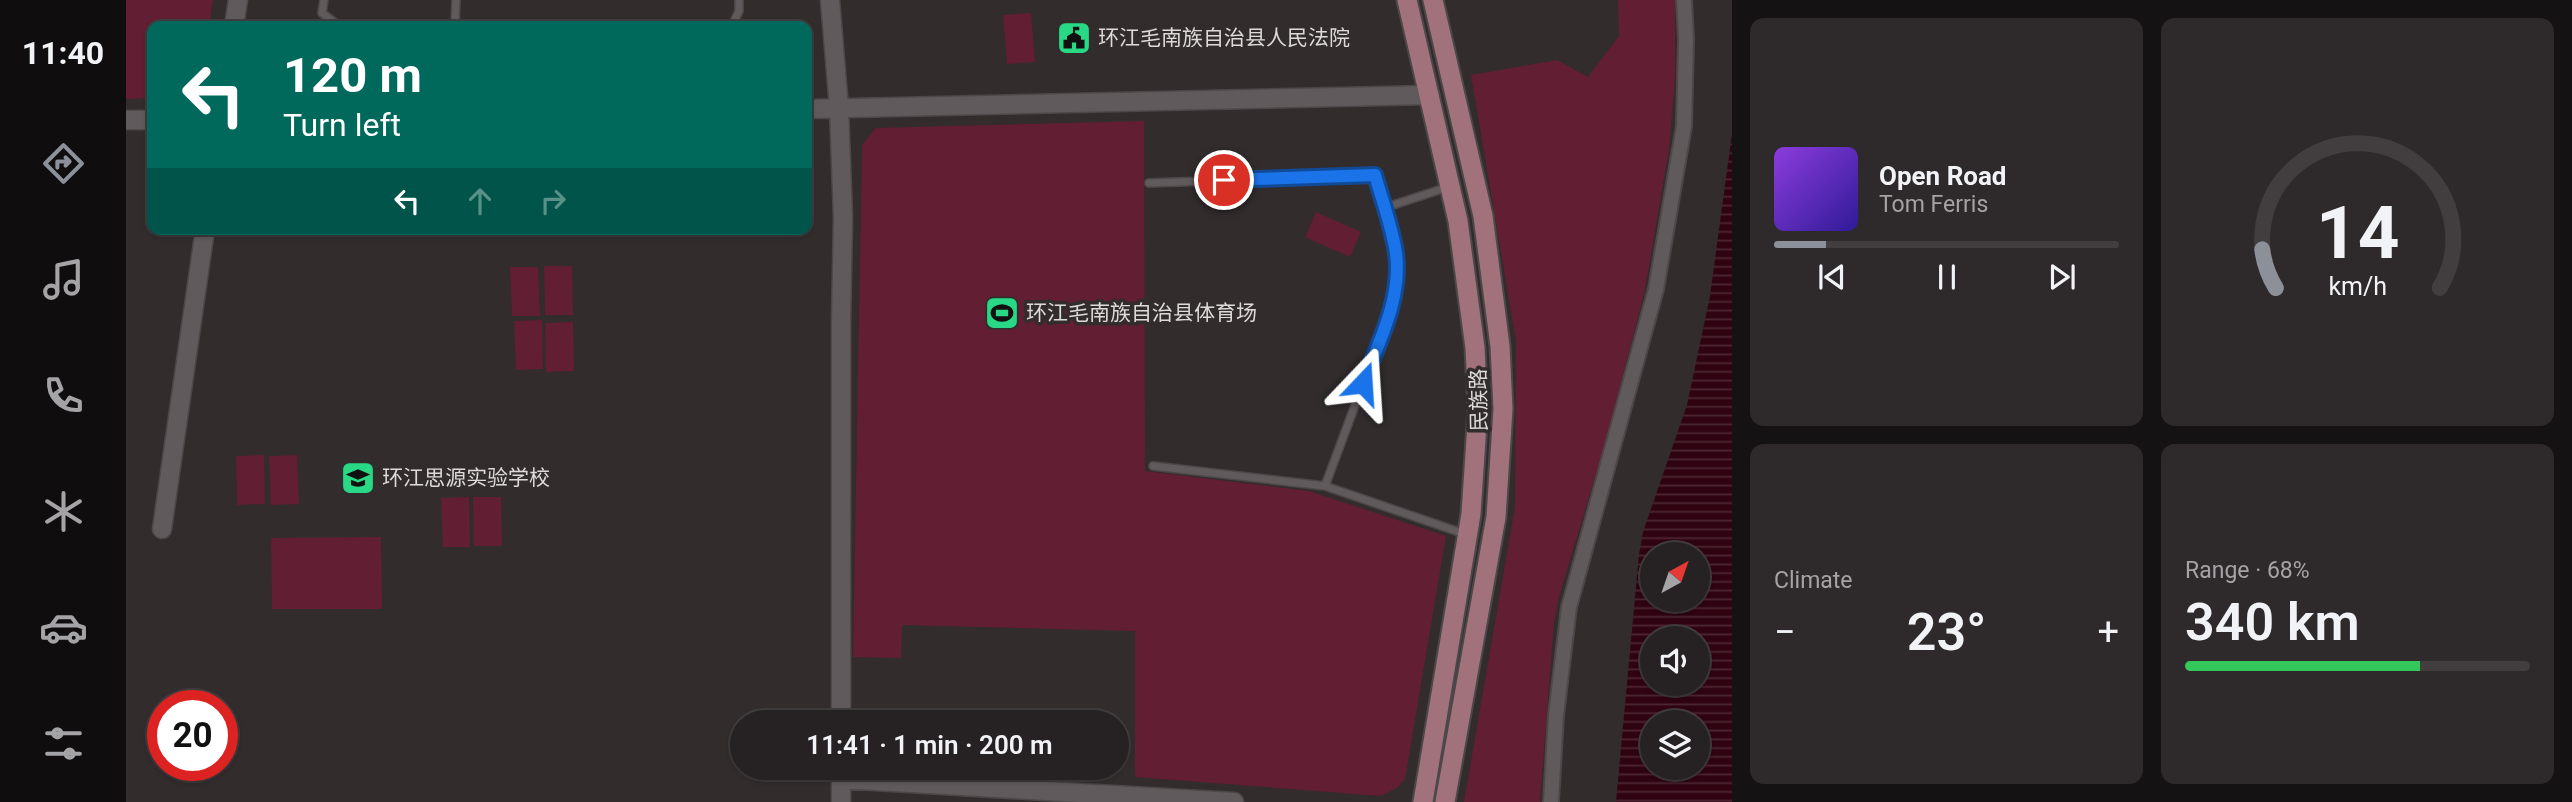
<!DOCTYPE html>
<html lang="en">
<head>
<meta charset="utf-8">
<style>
	:root { --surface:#262122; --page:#2e292a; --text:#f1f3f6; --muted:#a4a3a5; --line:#423e40; --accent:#8c9099 }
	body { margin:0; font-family:Roboto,"Noto Sans SC",sans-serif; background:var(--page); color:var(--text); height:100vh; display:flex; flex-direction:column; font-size:26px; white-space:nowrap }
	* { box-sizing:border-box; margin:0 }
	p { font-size:23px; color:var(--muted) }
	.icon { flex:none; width:38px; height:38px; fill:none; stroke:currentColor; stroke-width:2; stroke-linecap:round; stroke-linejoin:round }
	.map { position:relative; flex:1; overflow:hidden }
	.sheet { display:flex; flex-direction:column; gap:18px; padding:18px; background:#151213; width:840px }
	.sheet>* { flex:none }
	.hud { position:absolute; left:21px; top:21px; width:665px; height:214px; border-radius:14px; box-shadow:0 2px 5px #0004,0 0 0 2px var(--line); background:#00695c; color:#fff; overflow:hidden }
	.needle { width:46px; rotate:40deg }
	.controls { position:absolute; left:1514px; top:542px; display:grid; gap:14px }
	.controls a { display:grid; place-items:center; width:70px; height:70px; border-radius:50%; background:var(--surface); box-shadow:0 2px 5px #0004,0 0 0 2px var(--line); font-size:35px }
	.speed { position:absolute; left:21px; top:690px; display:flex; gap:14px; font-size:35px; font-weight:700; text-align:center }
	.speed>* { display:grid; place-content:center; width:91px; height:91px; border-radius:50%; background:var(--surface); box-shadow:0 2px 5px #0004,0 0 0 2px var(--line); line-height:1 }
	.speed .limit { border:10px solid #d22; background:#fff; color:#111 }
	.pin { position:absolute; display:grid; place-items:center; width:60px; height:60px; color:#fff; margin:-30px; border:4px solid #fff; border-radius:50%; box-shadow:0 2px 7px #0007 }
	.me { position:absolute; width:77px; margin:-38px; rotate:20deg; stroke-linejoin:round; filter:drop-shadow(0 0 5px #0008) }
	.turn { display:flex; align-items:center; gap:24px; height:147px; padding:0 21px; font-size:32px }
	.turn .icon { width:91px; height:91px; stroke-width:2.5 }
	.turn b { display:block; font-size:49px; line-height:60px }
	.lanes { display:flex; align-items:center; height:66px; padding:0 21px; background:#0003; justify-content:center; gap:35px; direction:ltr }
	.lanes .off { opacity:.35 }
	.big { font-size:52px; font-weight:600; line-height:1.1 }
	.sheet .card { flex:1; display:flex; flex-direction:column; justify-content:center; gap:10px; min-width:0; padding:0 24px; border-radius:14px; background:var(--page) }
	.sheet .dial { align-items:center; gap:0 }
	.dial svg { height:182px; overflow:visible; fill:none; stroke:var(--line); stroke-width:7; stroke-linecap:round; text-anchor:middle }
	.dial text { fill:var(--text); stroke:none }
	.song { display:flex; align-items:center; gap:21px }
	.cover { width:84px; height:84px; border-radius:10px; background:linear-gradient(135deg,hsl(270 70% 55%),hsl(250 70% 35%)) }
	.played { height:7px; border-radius:4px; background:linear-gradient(90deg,var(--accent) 15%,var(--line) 15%) }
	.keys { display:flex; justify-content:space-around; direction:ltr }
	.heat { display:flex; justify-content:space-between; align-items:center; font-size:38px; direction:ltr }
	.charge { height:10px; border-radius:5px; background:linear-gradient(90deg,#34c759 68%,var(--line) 0) }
	.sheet .tiles { flex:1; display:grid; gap:18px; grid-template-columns:repeat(2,1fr) }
	.trip { position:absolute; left:604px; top:710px; width:399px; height:70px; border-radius:35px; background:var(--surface); box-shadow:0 2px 5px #0004,0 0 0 2px var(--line); font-weight:600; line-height:70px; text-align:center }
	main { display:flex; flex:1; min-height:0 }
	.tabs { display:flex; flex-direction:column; width:126px; justify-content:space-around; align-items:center; background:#0f0d0e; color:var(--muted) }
	.tabs .icon { width:49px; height:49px }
	.tabs .current { color:var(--accent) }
	.tabs b { font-size:32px; color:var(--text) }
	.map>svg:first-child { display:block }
	.green { fill:#621e32 }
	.water { fill:url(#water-rules); fill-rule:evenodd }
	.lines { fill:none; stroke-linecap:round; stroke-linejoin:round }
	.service-casing { stroke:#4c4748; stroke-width:10 }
	.minor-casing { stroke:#4c4748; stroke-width:18 }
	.tertiary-casing { stroke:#4c4748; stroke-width:21 }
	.primary-casing { stroke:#4c4748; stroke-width:23 }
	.service { stroke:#615a5c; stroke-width:7 }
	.minor { stroke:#615a5c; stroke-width:14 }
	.tertiary { stroke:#615a5c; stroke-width:18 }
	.primary { stroke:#a2727c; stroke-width:19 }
	.route-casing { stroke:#114b97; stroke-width:18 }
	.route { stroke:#1a73e8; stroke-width:12 }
	.labels { text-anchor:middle; stroke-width:7; stroke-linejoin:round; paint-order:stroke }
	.poi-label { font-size:21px; fill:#dedadb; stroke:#322c2d; text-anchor:start }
	.street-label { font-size:21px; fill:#dedadb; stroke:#322c2d }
</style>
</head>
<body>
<main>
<nav class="tabs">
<b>11:40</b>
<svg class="icon current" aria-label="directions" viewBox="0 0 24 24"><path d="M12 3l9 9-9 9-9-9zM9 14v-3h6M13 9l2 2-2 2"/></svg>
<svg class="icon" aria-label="music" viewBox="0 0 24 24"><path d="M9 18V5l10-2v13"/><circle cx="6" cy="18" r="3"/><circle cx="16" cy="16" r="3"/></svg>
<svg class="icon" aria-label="phone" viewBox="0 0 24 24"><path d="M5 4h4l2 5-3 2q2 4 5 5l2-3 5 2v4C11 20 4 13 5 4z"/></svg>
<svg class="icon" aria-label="climate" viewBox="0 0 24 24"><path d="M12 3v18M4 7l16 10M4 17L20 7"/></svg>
<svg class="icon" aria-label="car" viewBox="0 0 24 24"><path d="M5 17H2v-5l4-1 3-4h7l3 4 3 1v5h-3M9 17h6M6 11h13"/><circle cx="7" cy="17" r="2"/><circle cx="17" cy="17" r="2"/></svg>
<svg class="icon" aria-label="filters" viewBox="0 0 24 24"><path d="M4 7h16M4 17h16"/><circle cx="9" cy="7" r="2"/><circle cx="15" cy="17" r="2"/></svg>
</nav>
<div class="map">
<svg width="1606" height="802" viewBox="0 0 1606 802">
	<defs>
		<pattern id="water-rules" width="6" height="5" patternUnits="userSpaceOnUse" patternTransform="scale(1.75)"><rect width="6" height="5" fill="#2f0311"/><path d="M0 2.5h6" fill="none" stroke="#4d2733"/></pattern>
	</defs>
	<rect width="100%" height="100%" fill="#322c2d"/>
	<path class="green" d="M0,0H87L83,26H26V98L0,99Z
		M1492,0H1549V79L1543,149L1519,290L1479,444L1433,597L1428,622L1414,802H1338L1389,507L1390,341L1345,75L1431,60L1462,77L1493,36Z
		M905,13L909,62L881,64L877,15Z
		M1018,121L1019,471L1183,491L1320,536L1279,779L1271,788L1255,796L1009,777V631L776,625L775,658L727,657L736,145L750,128Z
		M1190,212L1235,232L1224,257L1179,237Z
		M418,266H446L447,315H419Z
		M384,267H412L414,316H386Z
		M416,320L417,369L390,370L388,321Z
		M447,322L448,371L420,372L419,323Z
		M138,455L139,504L111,505L110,456Z
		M171,455L173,504L145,505L143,456Z
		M343,497L344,547H317L315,498Z
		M347,497H375L376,546H348Z
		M255,537L256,609H146L145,538Z"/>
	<path class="water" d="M1606,134V802H1490L1513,554L1517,532L1561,405L1584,296ZM1526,555H1572V600H1526ZM1526,639H1572V684H1526ZM1526,723H1572V768H1526Z"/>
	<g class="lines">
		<g class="service-casing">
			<path id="service" d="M198,0L196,13L213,26
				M330,0L329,26L607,24L613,11V0
				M1023,183L1249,175C1262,224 1275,254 1266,306L1199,486
				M1258,208L1322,187
				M1027,466L1199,486L1339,534"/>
		</g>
		<g class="minor-casing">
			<path id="minor" d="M1425,802L1430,715L1443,607L1530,289L1558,126L1560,39L1558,0"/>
		</g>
		<g class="tertiary-casing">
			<path id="tertiary" d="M704,0L713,108L717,218L715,324V723
				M108,26L112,0
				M681,109L1304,95
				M0,120H26
				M36,529L79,229
				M715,779L1108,802
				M715,802V768"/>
		</g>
		<g class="primary-casing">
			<path id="primary" d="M1281,0L1332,221L1349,348L1352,409L1345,514L1297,802
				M1307,0L1357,216L1374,346L1377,409L1370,517L1319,802"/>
		</g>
		<use href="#service" class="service"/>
		<use href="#minor" class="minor"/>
		<use href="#tertiary" class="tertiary"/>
		<use href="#primary" class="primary"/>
	</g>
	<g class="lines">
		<g class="route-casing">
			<path id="route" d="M1098,180L1249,175C1256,200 1266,227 1270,253C1276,298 1253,342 1237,383"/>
		</g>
		<use href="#route" class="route"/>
	</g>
	<defs>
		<g id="civic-square" transform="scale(1.75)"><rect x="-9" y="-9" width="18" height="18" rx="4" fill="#29d885" stroke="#322c2d"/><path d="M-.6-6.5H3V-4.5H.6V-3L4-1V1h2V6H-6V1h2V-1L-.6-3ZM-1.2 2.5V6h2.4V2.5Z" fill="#111"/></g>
		<g id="stadium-square" transform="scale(1.75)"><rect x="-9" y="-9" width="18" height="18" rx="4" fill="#29d885" stroke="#322c2d"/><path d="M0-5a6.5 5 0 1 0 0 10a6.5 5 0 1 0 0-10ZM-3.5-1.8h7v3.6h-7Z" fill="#111"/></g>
		<g id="school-square" transform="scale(1.75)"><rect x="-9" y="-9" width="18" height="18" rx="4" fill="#29d885" stroke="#322c2d"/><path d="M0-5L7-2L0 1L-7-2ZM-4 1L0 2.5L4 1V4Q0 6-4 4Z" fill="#111"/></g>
	</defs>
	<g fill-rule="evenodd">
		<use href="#civic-square" x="948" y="38"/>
		<use href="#stadium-square" x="876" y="313"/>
		<use href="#school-square" x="232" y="478"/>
	</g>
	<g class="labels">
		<g class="poi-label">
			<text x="972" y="45">环江毛南族自治县人民法院</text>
			<text x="900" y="320">环江毛南族自治县体育场</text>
			<text x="256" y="485">环江思源实验学校</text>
		</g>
		<g class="street-label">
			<text transform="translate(1353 400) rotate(-91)" y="7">民族路</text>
		</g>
	</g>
</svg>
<div class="controls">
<a><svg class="needle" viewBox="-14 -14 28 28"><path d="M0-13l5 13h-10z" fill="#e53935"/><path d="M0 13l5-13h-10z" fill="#a4a3a5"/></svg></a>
<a><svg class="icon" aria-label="sound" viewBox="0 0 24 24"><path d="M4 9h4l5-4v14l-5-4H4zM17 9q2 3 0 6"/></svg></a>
<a><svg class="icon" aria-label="layers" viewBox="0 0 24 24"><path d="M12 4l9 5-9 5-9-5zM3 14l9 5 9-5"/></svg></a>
</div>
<div class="speed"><div class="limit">20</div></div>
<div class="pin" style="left:1098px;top:180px;background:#d93025"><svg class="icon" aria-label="arrive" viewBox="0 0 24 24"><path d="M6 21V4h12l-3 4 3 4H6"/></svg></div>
<svg class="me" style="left:1237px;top:383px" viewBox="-20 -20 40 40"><path d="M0-17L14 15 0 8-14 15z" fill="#1a73e8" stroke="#fff" stroke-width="4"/></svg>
<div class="trip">11:41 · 1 min · 200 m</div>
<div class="hud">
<div class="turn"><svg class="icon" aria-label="left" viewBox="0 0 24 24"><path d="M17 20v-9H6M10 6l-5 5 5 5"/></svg><div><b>120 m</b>Turn left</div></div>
<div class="lanes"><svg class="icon" aria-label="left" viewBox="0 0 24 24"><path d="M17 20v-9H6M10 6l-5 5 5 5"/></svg><svg class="icon off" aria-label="ahead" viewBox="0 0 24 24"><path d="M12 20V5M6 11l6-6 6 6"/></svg><svg class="icon off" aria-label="right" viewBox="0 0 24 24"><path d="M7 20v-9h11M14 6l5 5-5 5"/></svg></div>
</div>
</div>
<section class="sheet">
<div class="tiles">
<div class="card">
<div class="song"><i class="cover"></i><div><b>Open Road</b><p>Tom Ferris</p></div></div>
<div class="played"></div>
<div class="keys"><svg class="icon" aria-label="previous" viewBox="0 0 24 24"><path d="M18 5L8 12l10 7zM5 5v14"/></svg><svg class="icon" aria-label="pause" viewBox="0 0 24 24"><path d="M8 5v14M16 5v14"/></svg><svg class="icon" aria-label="next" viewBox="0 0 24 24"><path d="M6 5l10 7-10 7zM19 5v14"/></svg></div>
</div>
<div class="card dial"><svg viewBox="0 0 100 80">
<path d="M14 69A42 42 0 1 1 86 69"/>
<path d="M14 69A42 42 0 0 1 8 52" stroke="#8c9099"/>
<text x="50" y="56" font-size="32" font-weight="700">14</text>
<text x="50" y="72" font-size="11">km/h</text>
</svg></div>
<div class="card"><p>Climate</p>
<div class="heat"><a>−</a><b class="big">23°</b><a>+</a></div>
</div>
<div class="card"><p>Range · 68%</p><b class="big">340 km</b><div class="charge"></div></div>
</div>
</section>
</main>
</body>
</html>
